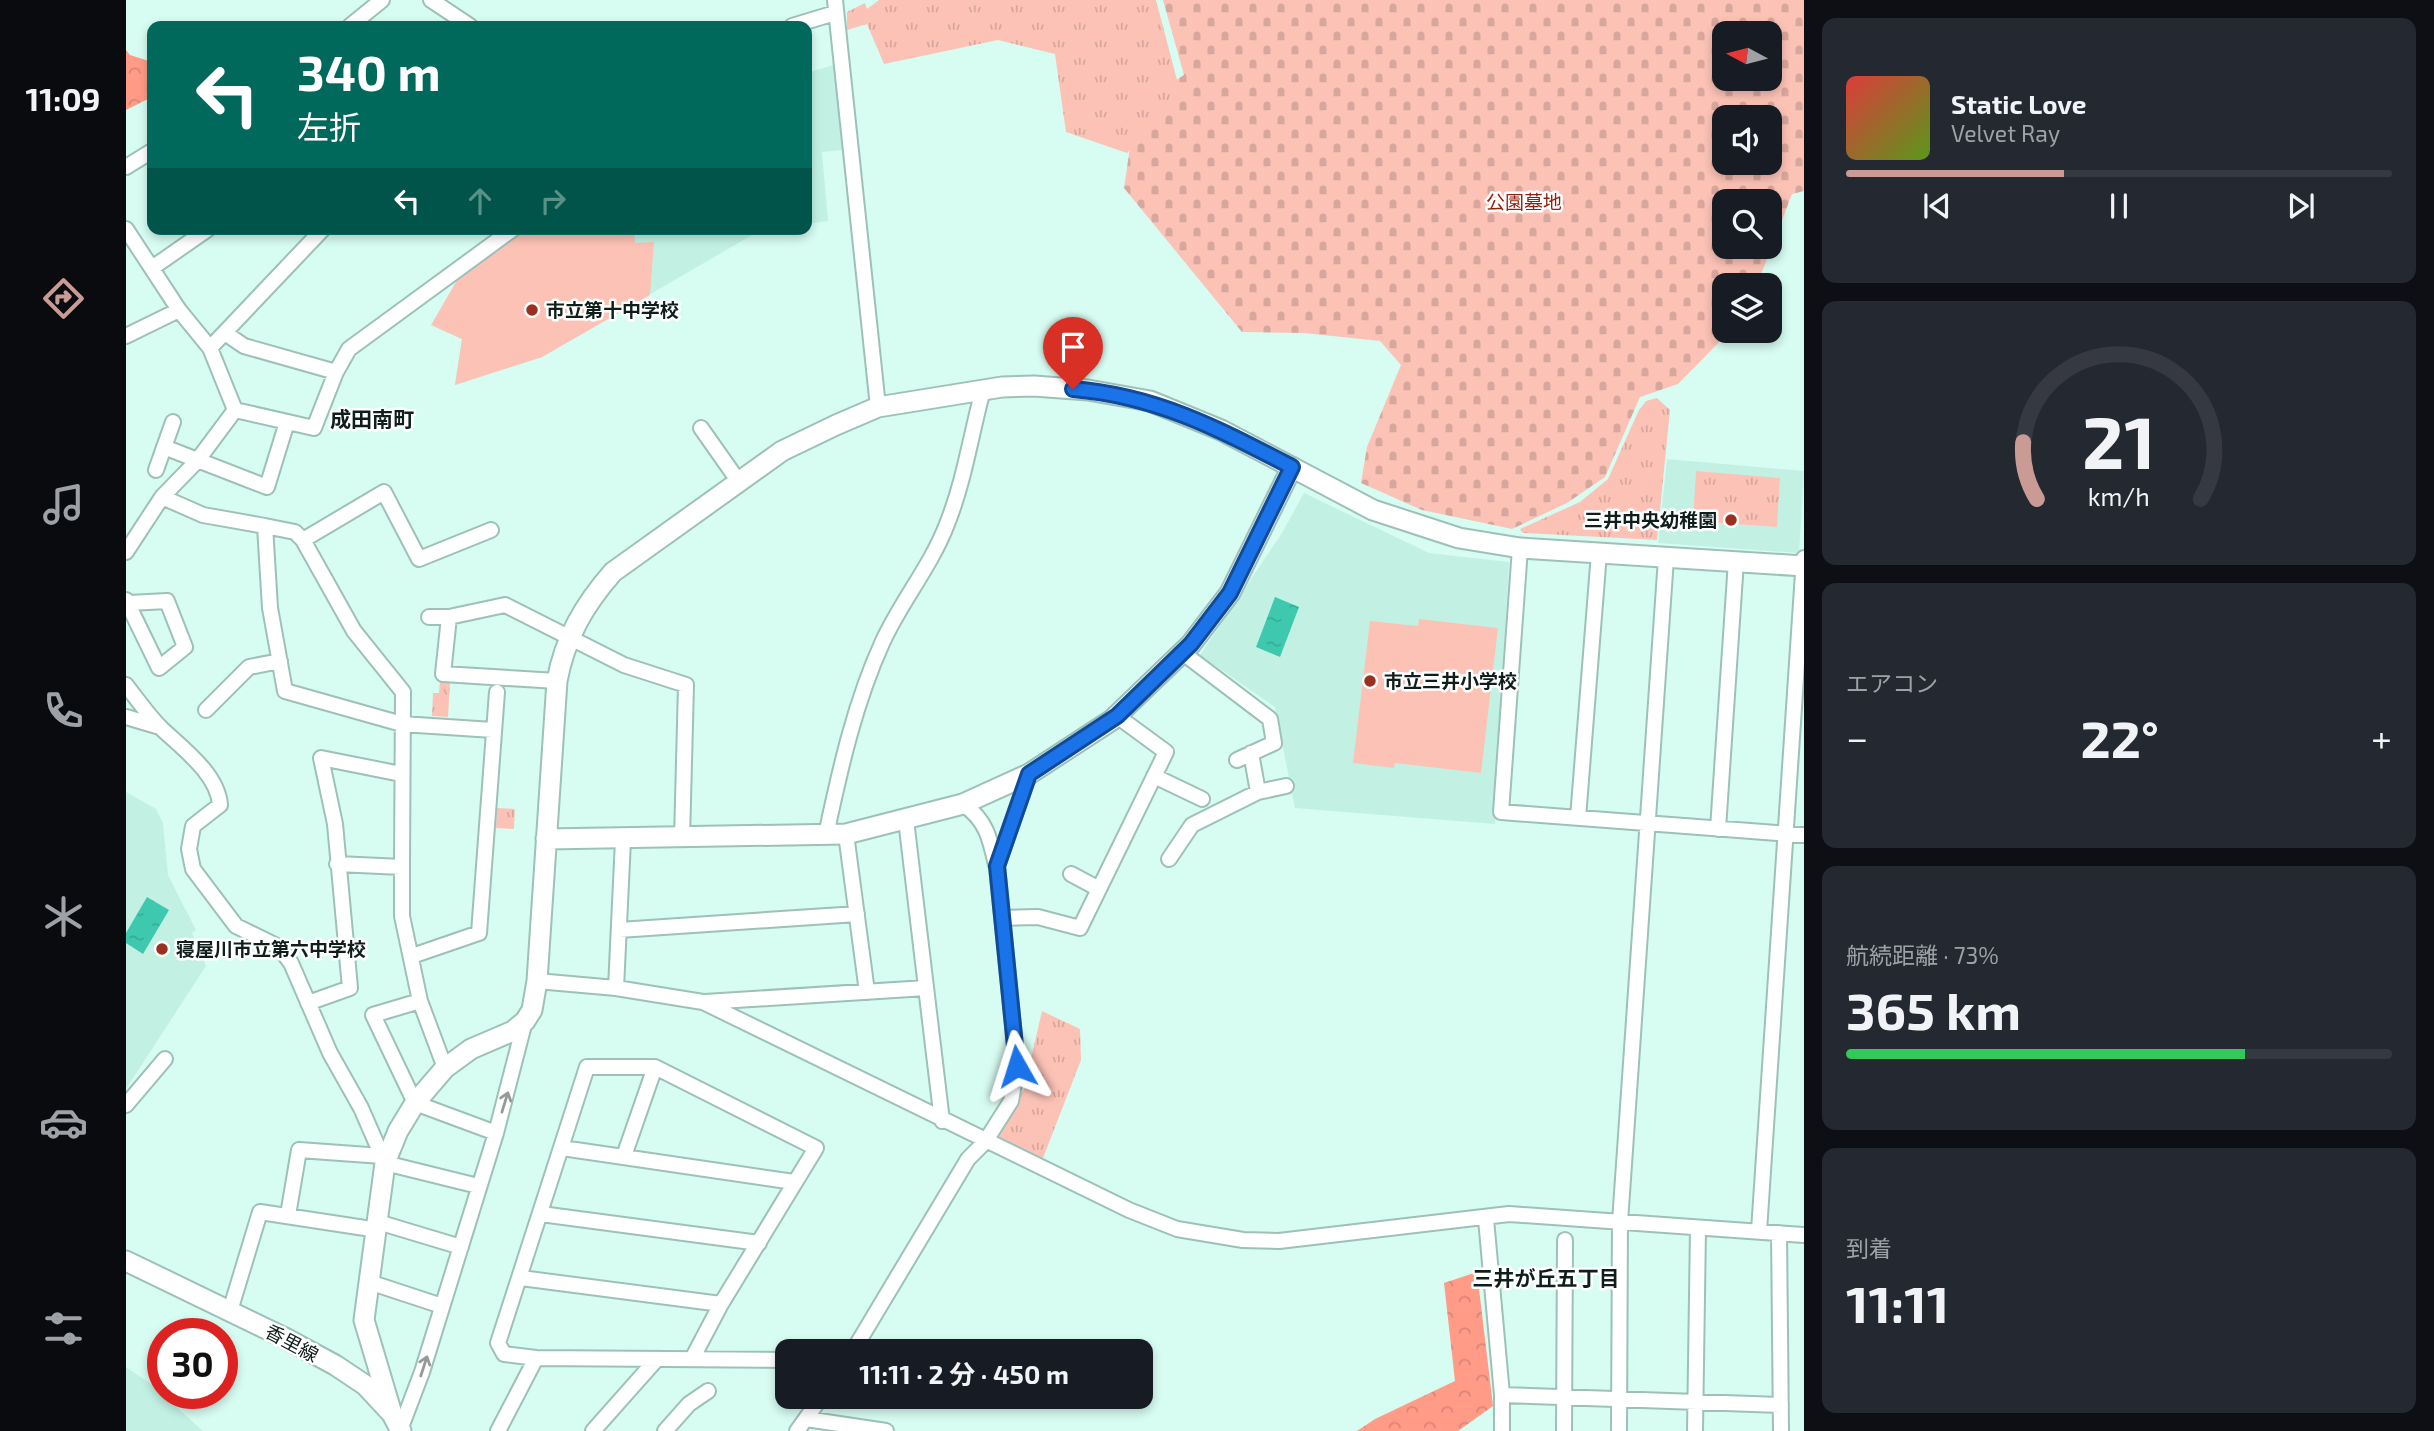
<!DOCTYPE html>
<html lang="ja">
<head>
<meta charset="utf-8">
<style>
	:root { --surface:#171b24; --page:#242831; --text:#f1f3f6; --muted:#9ea1a6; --line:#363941; --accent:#ca9b95 }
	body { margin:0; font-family:"Exo 2","Noto Sans JP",sans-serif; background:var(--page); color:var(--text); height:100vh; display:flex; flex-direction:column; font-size:26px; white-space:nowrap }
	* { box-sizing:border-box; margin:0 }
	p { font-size:23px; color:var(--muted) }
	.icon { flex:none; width:38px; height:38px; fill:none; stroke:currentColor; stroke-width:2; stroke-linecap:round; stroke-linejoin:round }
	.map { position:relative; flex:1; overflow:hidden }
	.side { display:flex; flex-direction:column; gap:18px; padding:18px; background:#0d0f14; width:630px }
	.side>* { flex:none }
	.hud { position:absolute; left:21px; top:21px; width:665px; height:214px; border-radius:14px; box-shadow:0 4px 10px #0003; background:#00695c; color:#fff; overflow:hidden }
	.needle { width:46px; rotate:277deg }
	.controls { position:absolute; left:1586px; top:21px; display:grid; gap:14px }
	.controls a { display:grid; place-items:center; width:70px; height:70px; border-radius:14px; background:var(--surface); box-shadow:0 4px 10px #0003; font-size:35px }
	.speed { position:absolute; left:21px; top:1318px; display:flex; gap:14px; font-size:35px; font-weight:700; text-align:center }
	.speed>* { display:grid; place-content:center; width:91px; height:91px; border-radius:50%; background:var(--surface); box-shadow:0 4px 10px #0003; line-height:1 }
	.speed .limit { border:10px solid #d22; background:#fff; color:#111 }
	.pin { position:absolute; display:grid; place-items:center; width:60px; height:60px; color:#fff; margin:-72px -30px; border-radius:50% 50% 50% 0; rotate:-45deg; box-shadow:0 0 7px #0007 }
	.pin .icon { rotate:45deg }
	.me { position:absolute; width:77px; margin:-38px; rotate:354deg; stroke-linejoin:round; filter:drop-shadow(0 0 5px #0008) }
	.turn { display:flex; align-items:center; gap:24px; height:147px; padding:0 35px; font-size:32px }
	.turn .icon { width:91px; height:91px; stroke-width:2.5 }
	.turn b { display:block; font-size:49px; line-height:60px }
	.lanes { display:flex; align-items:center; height:66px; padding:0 35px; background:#0003; justify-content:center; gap:35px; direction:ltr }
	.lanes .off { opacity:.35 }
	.big { font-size:52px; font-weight:700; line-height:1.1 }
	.side .widget { flex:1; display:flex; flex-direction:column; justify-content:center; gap:10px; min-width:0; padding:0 24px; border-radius:14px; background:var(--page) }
	.side .dial { align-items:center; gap:0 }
	.dial svg { height:182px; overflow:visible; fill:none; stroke:var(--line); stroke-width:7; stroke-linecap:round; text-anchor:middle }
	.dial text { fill:var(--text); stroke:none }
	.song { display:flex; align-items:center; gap:21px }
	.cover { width:84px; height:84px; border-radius:10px; background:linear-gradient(135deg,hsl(0 70% 55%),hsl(90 70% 35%)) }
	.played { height:7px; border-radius:4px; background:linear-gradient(90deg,var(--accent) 40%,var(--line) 40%) }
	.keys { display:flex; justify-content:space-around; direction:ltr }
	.heat { display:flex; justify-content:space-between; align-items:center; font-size:38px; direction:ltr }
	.charge { height:10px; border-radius:5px; background:linear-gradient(90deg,#34c759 73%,var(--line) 0) }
	.trip { position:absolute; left:649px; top:1339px; width:378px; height:70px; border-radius:14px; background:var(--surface); box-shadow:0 4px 10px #0003; font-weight:700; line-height:70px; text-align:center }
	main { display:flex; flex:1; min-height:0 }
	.tab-bar { display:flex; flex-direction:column; width:126px; justify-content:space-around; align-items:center; background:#090b0e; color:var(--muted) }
	.tab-bar .icon { width:49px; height:49px }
	.tab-bar .on { color:var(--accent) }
	.tab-bar b { font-size:32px; color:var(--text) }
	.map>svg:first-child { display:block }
	.built { fill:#c2f1e4 }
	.grass { fill:#fcc2b6 }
	.forest { fill:url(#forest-crowns) }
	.cemetery { fill:url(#cemetery-stones); fill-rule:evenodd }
	.park { fill:url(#park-tufts) }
	.water { fill:url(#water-ripples) }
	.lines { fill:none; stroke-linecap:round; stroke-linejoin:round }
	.street-casing { stroke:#9dc1b8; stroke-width:18 }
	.secondary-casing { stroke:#9dc1b8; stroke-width:23 }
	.street { stroke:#fff; stroke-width:14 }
	.secondary { stroke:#fff; stroke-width:19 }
	.oneway { stroke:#939a98 }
	.route-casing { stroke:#114b97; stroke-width:18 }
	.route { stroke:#1a73e8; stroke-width:12 }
	.poi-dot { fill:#9a301f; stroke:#fff; stroke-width:2.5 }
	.labels { text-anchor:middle; stroke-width:5; stroke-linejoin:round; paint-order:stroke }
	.park-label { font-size:19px; fill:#921f0c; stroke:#fff }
	.poi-label { font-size:19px; font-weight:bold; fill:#101e1b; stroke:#fff; text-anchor:start }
	.street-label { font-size:19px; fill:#101e1b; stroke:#fff }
	.neighbourhood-label { font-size:21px; font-weight:bold; fill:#101e1b; stroke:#fff }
</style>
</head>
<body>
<main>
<nav class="tab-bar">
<b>11:09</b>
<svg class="icon on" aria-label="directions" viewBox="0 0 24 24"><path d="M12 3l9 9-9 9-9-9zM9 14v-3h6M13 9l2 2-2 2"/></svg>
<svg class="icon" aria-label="music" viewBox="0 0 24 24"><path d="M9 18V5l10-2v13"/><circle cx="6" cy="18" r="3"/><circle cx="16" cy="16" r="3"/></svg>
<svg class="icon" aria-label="phone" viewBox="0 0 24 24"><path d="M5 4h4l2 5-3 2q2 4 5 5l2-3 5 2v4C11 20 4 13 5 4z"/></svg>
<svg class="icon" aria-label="climate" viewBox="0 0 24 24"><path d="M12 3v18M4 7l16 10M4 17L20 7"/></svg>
<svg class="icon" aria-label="car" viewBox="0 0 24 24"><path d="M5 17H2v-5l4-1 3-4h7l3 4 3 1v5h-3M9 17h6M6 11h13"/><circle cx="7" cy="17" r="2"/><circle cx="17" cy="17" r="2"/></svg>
<svg class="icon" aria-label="filters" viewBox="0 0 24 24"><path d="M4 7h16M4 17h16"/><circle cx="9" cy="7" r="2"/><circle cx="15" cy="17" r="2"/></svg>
</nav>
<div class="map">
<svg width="1678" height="1431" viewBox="0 0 1678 1431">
	<defs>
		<pattern id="forest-crowns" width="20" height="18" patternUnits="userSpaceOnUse" patternTransform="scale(1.75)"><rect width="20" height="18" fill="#ff9b87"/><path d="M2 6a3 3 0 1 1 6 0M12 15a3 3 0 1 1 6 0" fill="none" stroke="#da8574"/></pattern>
		<pattern id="cemetery-stones" width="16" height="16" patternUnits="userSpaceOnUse" patternTransform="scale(1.75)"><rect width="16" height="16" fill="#fcc2b6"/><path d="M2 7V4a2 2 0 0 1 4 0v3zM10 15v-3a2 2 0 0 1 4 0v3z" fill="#d7a69c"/></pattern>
		<pattern id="park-tufts" width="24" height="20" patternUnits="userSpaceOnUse" patternTransform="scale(1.75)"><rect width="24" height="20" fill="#fcc2b6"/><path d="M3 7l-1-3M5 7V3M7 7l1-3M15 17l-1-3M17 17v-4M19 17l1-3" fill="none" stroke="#d7a69c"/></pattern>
		<pattern id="water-ripples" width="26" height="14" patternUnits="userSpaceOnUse" patternTransform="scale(1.75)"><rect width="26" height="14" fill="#3ec9af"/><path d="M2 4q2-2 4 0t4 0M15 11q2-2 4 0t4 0" fill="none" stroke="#35ac96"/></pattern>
	</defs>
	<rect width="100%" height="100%" fill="#d7fcf2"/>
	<path class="built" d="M707,65L717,150L696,152L702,221L681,224V73Z
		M402,229H647L633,231L416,357L329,385L336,339L305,325Z
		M1541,459L1678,471L1673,553L1532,543Z
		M1178,493L1303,553L1383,562L1369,824L1169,808L1149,707L1074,655L1156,533Z
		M0,792L30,809L37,823L42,875L70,930L66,933L80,966L0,1089Z
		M0,1367L25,1384L77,1431H0Z"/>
	<path class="grass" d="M402,229H508L509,243L528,242L524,295L416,357L329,385L336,339L305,325L334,275Z
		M1293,619L1372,628L1355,773L1269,763L1268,768L1227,763L1244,621L1292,626Z"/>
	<path class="forest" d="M0,50L4,55L26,62V97L0,110Z
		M1351,1272L1367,1406L1332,1431H1231L1249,1419L1329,1381L1318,1283Z"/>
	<path class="cemetery" d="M1037,0H1678V191L1666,194L1631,285H1598V331H1604L1552,384L1514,397L1479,477L1441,503L1386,529L1296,510L1235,483L1241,447L1275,365L1254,341L1178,333L1116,332L998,188L1010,106L1058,75ZM1598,33H1643V79H1598ZM1598,117H1643V163H1598ZM1598,201H1643V247H1598Z"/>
	<path class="park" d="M753,0H1030L1055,95L1001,153L940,132L929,54L872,40L758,64L741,24L721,30V12L739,3L741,9Z
		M1531,398L1544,410L1531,540L1397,533L1394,529L1454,502L1482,479L1513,410L1520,401Z
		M1570,471L1654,478L1651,527L1567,521Z
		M314,680L324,681L322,717L306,716L307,693H313Z
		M371,808L389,809L388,829L370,828Z
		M916,1011L954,1029L955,1060L917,1158L871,1140L898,1089Z"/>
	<path class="water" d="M1149,597L1173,607L1154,657L1130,647Z
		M21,897L43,910L17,954L0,943V933Z"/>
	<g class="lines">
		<g class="street-casing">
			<path id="street" d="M305,0L344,26
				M709,0L752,407
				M224,26L256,0
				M666,26L709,13
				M0,167L26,151
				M0,229L53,310L84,348L109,410
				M26,268L82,229
				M99,333L118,346L210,372
				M0,336L53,310
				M84,348L197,229
				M109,410L188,428L210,372L223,349L387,229
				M575,428L613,482
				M38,447L141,487L161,422
				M30,470L47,422
				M36,497L77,515L139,526
				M365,530L293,559L258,492L177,540L169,532L139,526L144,608L159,691L276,724L367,730
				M177,540L228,631L277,692L276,867L211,864
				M1394,548L1375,812L1678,835
				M0,552L36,497L71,461L109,410
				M0,600L33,668L59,647L41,601L3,603
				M303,617H323L379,605L498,665L560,685L556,839
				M323,617L317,674L431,681
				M1057,653L1144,719L1148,743L1111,760
				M0,685C11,699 22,715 35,728C56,748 92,774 94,805L67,826L63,849L67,869L110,926L153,947L165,963L204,1053L235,1108L259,1163L352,1186
				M80,710L123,667L154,661
				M0,717L34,727
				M1125,753L1132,792
				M1028,776L1076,799
				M837,804C860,820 864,838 870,865
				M1452,818L1473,553
				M780,820L816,1121
				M1592,829L1610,561
				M720,834L741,992
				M700,835C714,769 729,702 757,641C776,600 805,566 821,524C838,482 845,434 857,390
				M1043,859L1066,825L1132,792L1160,786
				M276,867V916L294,1001L319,1068
				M945,874L973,889
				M876,918L912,917L954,928L1040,752L991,716
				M493,930L731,914
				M286,956L353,933L371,692
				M411,981L490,988L577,1002L1003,1210L1051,1229L1117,1240L1153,1241L1383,1214L1678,1235
				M490,988L497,840
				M294,1001L247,1015L289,1103L370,1133
				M579,1002L800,988
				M182,1003L224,988L209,824L195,758L275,774
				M0,1105L39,1059
				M436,1148L668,1182
				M498,1156L529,1067
				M415,1214L633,1243
				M162,1215L173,1150L256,1156
				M1360,1219L1376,1395V1431
				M252,1222L335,1247
				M1633,1231L1678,558
				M1653,1233L1655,1431
				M395,1278L595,1304
				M243,1282L316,1306
				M104,1311L134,1212L252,1230
				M727,1351L842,1159L859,1142L885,1101L891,1066L871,866L903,774
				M566,1359L595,1304L690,1148L529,1067H461L372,1343L378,1354L410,1358L662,1360
				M1376,1395L1655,1405
				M680,1419L760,1431
				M274,1430L296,1372L370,1133L399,1021
				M372,1431L410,1358
				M467,1431L530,1360
				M539,1431L563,1404L582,1391
				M671,1431L696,1396
				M1438,1431L1439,1240
				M1493,1431L1494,1222L1540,558
				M1569,1431L1572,1228"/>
		</g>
		<g class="secondary-casing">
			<path id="secondary" d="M420,839L720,834L837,804L903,774L986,720L1065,644L1104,593L1166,467
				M0,1261L157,1337L209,1365L239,1385L266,1414L275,1431
				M266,1414L238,1320L259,1163L272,1131L289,1103L319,1068L345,1049L387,1031L399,1021L406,1010L411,981L431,681C439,638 458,605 487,572L656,451L710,425L752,407L876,387L908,386L962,390L1024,401L1095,430L1247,510L1333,538L1394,548L1678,566"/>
		</g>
		<use href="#street" class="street"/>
		<use href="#secondary" class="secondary"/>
	</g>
	<defs><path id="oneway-shaft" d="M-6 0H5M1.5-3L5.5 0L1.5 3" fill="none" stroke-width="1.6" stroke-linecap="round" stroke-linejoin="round" transform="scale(1.75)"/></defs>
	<g class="oneway">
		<use href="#oneway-shaft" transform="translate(379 1102) rotate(-73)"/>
		<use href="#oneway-shaft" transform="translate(298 1366) rotate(-72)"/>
	</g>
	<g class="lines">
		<g class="route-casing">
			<path id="route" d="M891,1066L871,866L903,774L991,716L1065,644L1104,593L1166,467C1093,429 1031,396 947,389"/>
		</g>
		<use href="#route" class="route"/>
	</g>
	<g class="poi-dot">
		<circle cx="406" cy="310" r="7"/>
		<circle cx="1605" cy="520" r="7"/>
		<circle cx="1244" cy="681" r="7"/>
		<circle cx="36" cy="949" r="7"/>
	</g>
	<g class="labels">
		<g class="park-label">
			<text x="1398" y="209">公園墓地</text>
		</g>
		<g class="poi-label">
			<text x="420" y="317">市立第十中学校</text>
			<text x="1591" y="527" text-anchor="end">三井中央幼稚園</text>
			<text x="1258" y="688">市立三井小学校</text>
			<text x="50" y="956">寝屋川市立第六中学校</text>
		</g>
		<g class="street-label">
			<text transform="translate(166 1343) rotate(28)" y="7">香里線</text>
		</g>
		<g class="neighbourhood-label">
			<text x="246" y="427">成田南町</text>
			<text x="1420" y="1286">三井が丘五丁目</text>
		</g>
	</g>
</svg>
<div class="controls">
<a><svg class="needle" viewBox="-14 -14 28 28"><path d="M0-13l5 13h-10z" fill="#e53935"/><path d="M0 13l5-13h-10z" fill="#9ea1a6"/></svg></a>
<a><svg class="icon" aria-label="sound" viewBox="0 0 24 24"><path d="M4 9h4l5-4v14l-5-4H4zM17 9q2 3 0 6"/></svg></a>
<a><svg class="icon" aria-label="search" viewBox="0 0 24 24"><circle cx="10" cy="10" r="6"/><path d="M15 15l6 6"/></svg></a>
<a><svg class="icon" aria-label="layers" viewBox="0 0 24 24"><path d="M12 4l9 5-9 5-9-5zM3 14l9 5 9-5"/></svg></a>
</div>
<div class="speed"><div class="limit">30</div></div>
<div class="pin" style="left:947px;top:389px;background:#d93025"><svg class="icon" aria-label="arrive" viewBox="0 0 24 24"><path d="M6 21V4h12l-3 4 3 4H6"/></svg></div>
<svg class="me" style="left:891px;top:1066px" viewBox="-20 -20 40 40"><path d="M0-17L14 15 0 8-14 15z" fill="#1a73e8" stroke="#fff" stroke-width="4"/></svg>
<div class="trip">11:11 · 2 分 · 450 m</div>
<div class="hud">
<div class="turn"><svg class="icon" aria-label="left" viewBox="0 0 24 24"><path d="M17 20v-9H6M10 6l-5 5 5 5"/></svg><div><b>340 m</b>左折</div></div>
<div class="lanes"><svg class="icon" aria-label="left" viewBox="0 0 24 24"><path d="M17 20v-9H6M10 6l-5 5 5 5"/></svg><svg class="icon off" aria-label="ahead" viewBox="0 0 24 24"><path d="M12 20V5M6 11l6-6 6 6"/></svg><svg class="icon off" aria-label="right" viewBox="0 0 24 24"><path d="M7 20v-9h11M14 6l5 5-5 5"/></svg></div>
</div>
</div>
<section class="side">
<div class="widget">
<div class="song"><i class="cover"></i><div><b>Static Love</b><p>Velvet Ray</p></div></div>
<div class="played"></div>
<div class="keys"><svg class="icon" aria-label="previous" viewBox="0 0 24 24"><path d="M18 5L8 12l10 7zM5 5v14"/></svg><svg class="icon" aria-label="pause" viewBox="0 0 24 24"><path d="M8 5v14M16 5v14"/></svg><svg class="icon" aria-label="next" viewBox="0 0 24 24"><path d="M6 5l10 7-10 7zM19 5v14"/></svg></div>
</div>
<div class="widget dial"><svg viewBox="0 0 100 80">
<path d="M14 69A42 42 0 1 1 86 69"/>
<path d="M14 69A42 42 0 0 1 8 44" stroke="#ca9b95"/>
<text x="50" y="56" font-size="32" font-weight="700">21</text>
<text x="50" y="72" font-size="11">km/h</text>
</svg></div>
<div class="widget"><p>エアコン</p>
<div class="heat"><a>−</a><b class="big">22°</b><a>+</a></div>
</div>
<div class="widget"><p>航続距離 · 73%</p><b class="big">365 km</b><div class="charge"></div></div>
<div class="widget"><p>到着</p><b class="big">11:11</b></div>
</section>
</main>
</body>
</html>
